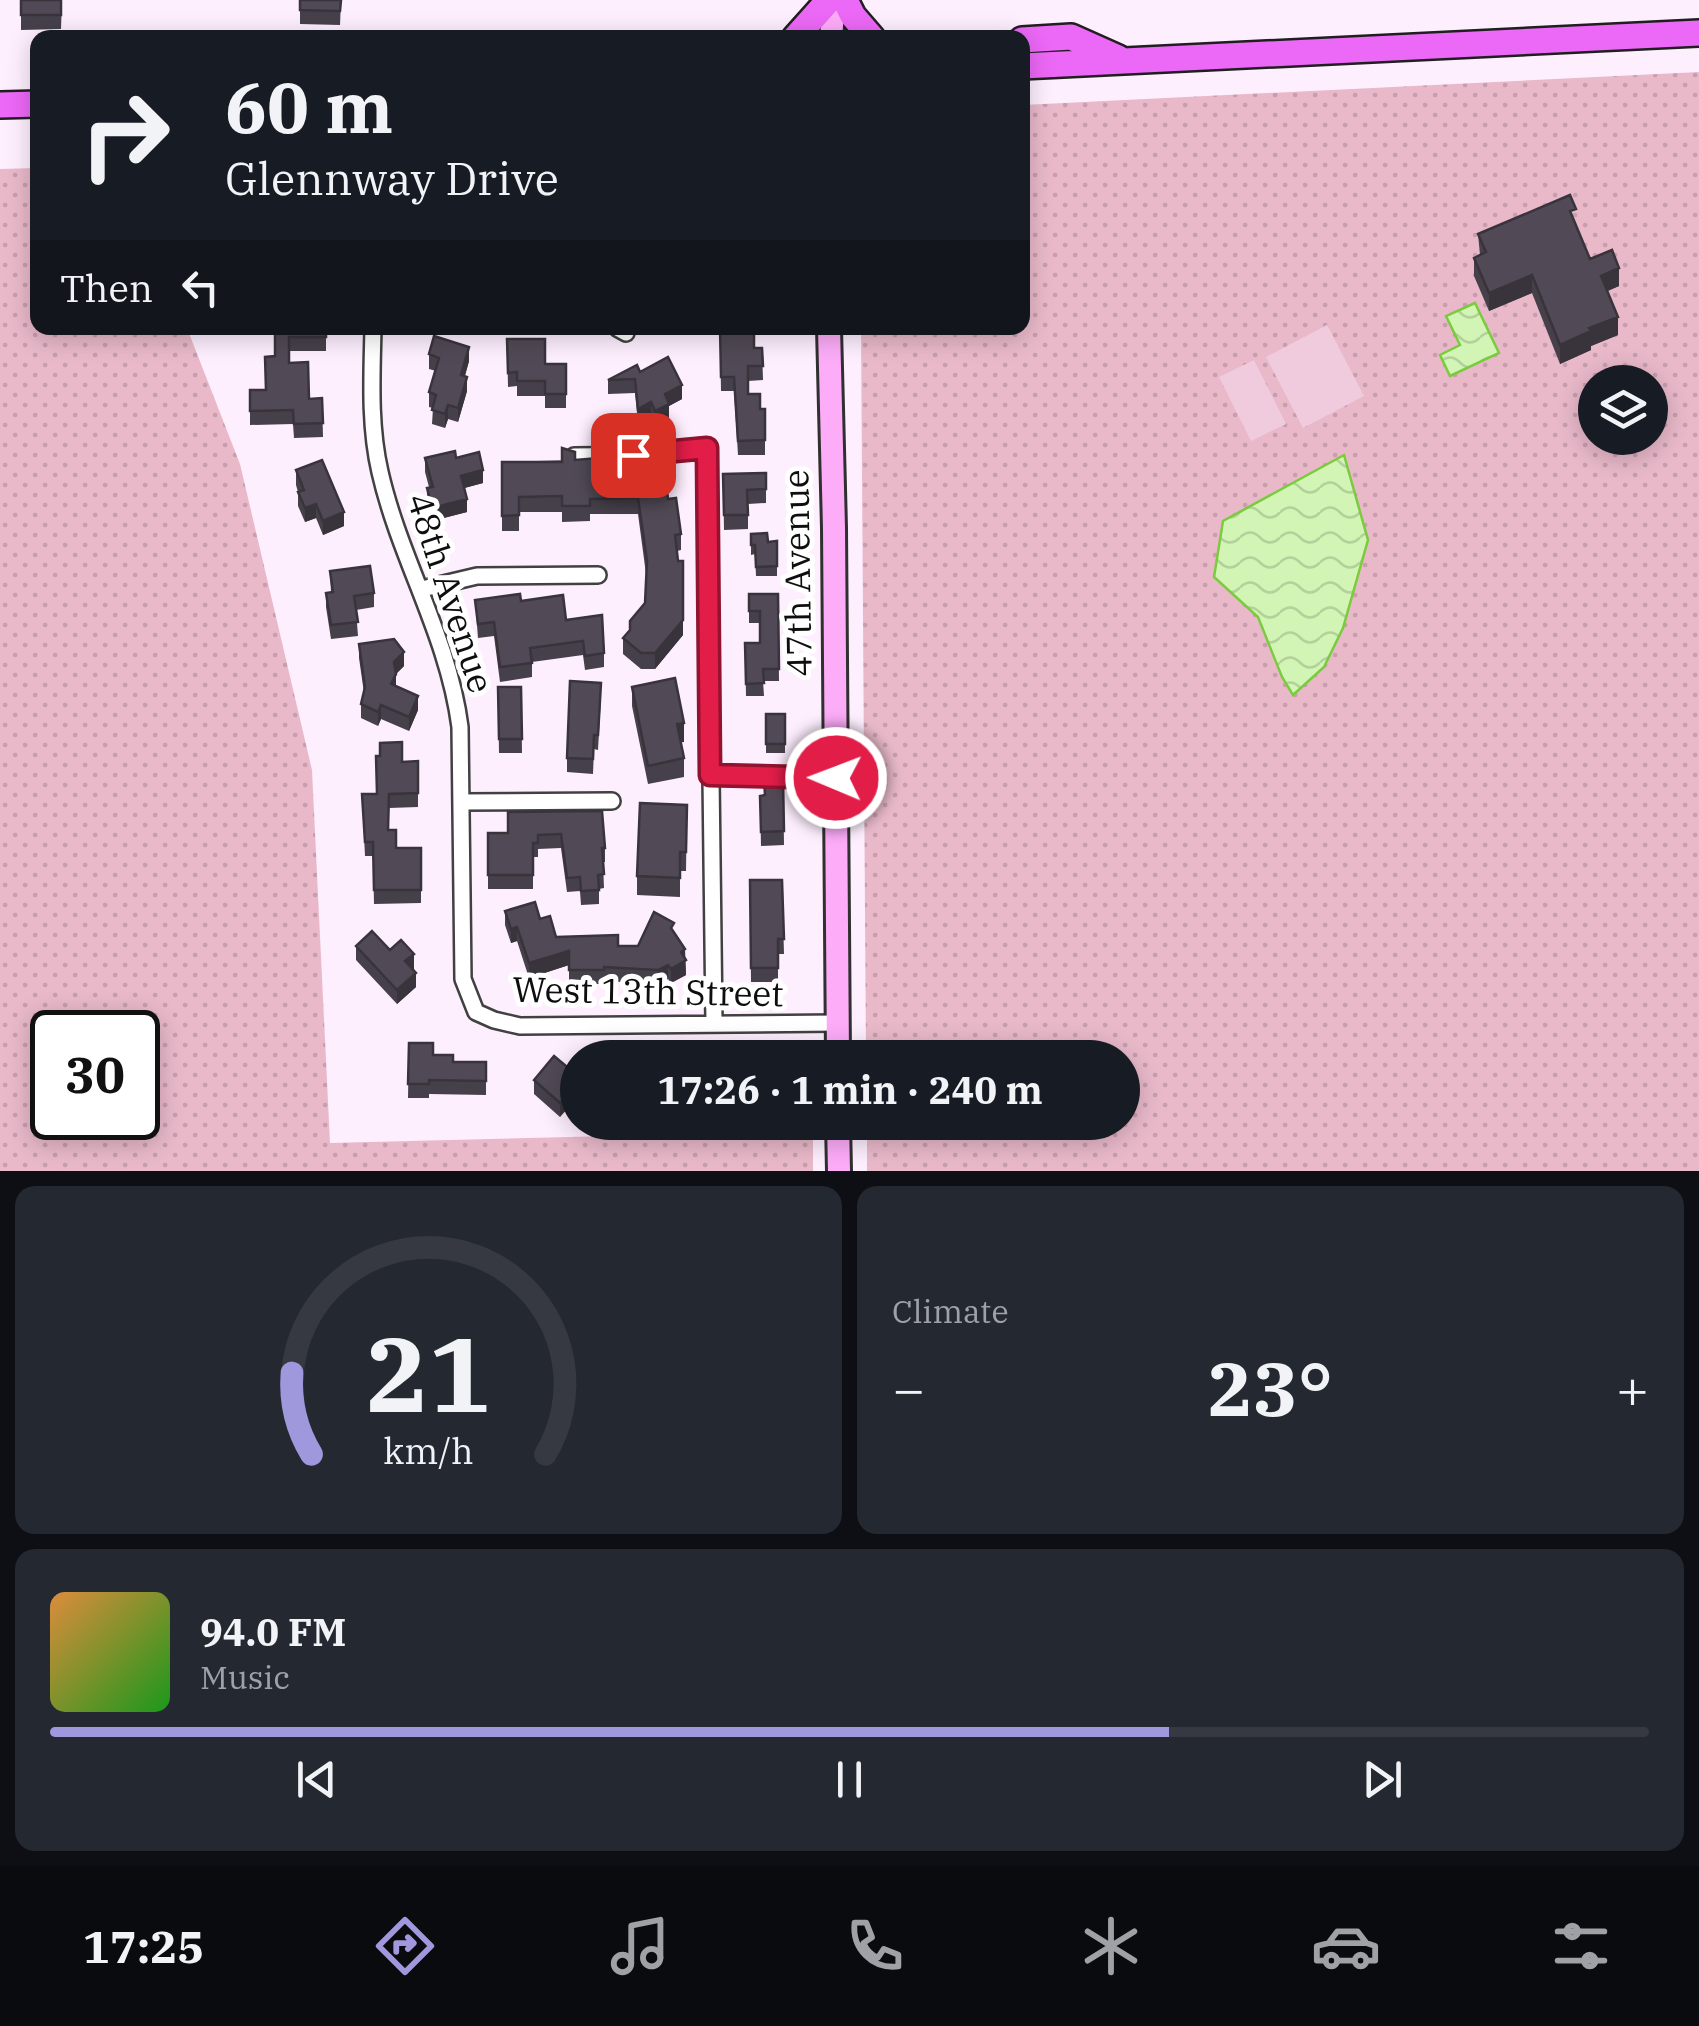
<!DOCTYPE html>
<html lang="en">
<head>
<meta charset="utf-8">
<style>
	:root { --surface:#171b24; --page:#242831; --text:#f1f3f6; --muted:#9ea1a6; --line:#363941; --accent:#9f98dc }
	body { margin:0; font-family:"IBM Plex Serif",serif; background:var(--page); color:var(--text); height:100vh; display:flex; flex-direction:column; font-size:38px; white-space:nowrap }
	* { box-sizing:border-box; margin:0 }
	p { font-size:32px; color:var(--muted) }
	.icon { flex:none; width:55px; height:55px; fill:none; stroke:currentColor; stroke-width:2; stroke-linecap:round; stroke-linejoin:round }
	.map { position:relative; height:1171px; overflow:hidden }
	.details { display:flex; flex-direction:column; gap:15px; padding:15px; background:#0d0f14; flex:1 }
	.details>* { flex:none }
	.top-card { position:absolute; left:30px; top:30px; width:1000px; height:305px; border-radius:20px; box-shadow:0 5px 25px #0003; background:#171b24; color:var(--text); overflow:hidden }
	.controls { position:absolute; left:1578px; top:365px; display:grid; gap:20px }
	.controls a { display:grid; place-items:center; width:90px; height:90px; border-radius:50%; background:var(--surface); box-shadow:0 5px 25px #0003; font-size:50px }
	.speed { position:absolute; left:30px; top:1010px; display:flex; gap:20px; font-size:50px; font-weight:700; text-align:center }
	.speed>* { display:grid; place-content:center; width:130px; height:130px; border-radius:50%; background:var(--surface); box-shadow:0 5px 25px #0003; line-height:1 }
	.speed .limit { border:5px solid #111; border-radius:15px; background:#fff; color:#111 }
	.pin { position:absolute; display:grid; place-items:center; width:85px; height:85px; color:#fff; margin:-42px; border-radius:20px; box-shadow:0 5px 15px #0006 }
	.me { position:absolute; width:110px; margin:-55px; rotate:271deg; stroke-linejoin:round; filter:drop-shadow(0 0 8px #0008) }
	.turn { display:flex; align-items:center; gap:35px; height:210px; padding:0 30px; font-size:45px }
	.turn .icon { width:130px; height:130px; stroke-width:2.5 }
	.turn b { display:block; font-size:70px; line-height:85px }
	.then { display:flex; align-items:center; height:95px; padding:0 30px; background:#0003; gap:20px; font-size:38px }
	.big { font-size:75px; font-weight:800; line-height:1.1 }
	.details .card { flex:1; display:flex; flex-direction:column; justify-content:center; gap:15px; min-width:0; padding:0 35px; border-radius:20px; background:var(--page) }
	.details .dial { align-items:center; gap:0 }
	.dial svg { height:260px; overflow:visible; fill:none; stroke:var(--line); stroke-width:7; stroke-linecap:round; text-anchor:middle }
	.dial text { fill:var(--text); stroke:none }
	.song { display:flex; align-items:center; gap:30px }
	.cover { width:120px; height:120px; border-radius:15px; background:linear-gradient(135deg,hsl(30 70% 55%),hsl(120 70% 35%)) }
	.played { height:10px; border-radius:5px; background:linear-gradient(90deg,var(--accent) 70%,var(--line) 70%) }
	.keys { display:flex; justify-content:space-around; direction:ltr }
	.heat { display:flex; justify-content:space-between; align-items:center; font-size:55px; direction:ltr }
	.details .tiles { flex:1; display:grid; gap:15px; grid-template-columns:1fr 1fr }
	.card:last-child { grid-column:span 2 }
	.trip { position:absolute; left:560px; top:1040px; width:580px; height:100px; border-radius:50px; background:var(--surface); box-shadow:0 5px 25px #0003; font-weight:800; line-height:100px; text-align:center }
	.dock { display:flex; height:160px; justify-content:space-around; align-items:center; background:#090b0e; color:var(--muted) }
	.dock .icon { width:70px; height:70px }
	.dock .current { color:var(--accent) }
	.dock b { font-size:45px; color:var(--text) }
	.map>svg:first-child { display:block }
	.grass { fill:url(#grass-dots); fill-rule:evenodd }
	.pitch { fill:#f0cbdd }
	.water { fill:url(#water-waves); stroke:#7acb3d; stroke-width:2.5 }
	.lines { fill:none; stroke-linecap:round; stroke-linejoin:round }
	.minor-casing { stroke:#414141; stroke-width:20 }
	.secondary-casing { stroke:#303030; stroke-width:28 }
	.primary-casing { stroke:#1f1f1f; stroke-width:30 }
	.minor { stroke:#fff; stroke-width:15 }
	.secondary { stroke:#fdacf8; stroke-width:22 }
	.primary { stroke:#ec68f6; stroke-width:25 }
	.wall { fill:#46404a }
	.shaded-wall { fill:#39343c }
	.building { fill:#514a56; stroke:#39343c; stroke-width:2.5 }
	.route-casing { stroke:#92132f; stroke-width:25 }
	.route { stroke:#e11d48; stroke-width:18 }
	.labels { text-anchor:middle; stroke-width:10; stroke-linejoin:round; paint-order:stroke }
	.street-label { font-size:35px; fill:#0e0e0e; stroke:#fff }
</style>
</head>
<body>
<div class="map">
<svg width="1699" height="1171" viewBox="0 0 1699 1171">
	<defs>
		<pattern id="grass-dots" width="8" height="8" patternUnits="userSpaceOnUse" patternTransform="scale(2.5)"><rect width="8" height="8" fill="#e9b9ca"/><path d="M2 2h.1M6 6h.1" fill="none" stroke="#c79eac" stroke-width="1.8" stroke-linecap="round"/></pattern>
		<pattern id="water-waves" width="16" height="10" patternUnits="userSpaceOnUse" patternTransform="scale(2.5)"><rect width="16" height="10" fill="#d2f5b5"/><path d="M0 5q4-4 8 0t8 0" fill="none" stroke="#b3d19a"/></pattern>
	</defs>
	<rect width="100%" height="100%" fill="#feefff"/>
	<path class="grass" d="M1699,72V1171H867V1123L1122,1122V1058L866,1057L861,328H1022L1023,105ZM1595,382H1650V438H1595Z
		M37,168L38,328H187L240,464L312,770L330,1143L813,1131V1171H0V169ZM52,1032H138V1118H52Z"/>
	<path class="pitch" d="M1327,325L1364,396L1303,428L1266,357Z
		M1254,360L1286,424L1251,441L1219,377Z"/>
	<path class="water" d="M1475,303L1499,353L1450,376L1440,355L1460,345L1446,316Z
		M1344,455L1368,540L1343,628L1324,667L1293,695L1282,677L1258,617L1214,577L1223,521Z"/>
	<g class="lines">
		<g class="minor-casing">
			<path id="minor" d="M373,328C372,375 369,425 380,472C400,560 448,635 460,727L463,979L476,1012L494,1020L520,1026L837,1023
				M617,328L626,333
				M574,456L662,455L707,448L714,1024
				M422,589L477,576L598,575
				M709,775L836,778
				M461,802L612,801"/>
		</g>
		<g class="secondary-casing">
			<path id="secondary" d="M831,38L834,0
				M829,328L834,528L838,1058
				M838,1122L839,1171"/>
		</g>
		<g class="primary-casing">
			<path id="primary" d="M845,0L853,16L872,38
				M795,38L829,0
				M1022,40L1071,37L1118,58
				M1022,66L1699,33
				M0,105L38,104"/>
		</g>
		<use href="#minor" class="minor"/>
		<use href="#secondary" class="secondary"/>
		<use href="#primary" class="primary"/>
	</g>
	<path class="wall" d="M21,0H62L61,29L21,30Z
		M300,0H341L340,25L300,24Z
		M1576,224L1590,259L1619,286L1607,291L1618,335L1591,346V350L1560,364L1532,293L1489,311L1474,276V258L1480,255L1478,234Z
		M275,328H326V351H289V363L309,399L322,398L323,437L294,438L293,424L250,425V390H266L275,356Z
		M720,328L754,348H762L763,380L748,381V394L760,409H765V455H738L734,391H721Z
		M507,339L545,364H566V408H545V396H517V386L508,387Z
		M429,354L469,361L465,376L467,391L458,422L448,419L445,428L432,424L433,408L429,407V392L436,371L429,369Z
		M640,372L682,399L669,406V418L655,425L651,416L638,423L635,393L608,394V380Z
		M425,458H456L483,483L464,488L467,512L432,521L427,502V488L429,487L425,472Z
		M575,460L622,480L645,477V462L668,499L681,534V550L677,551L683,635L655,669H641L623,654V638L630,630L645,603L646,574L638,514H590V521L562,522V512H519V531H502V462Z
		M296,470L344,526L323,535L316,518L305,522L298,506V492L296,485Z
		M766,473V503L748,504V529L724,530L723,474Z
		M751,534L768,542L777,541V576H756L755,554L751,555Z
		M330,571L374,593V607L356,610L358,636L331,639L326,607V593L331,592Z
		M749,594H778L779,681H763L764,696H746L745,643H760V623H749Z
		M475,600L521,601L566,620L604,653V667L585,670L583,655L532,662V677L500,682L494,636L478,638Z
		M359,644L404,666L396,674V686L418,710L409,731L381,719L378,726L361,718V704L364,693L359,658Z
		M498,687H521L522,753H499Z
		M632,687L684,742H681L684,758V777L648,784L632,706Z
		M601,697L598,750L594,749L593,774L567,772V758Z
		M766,714H785V753H766Z
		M418,761V807L389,808V830L396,848H421V903L374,904L373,856H365L362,794H377L402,762Z
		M783,778L784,845L761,846L760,796L764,795Z
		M687,805L686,871H680V897L637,895V876Z
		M508,812L605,848V862H603L604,888L599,889V904L581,905L580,891L567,892L561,848L538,849V857H533V889H488V833H508Z
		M750,880H782L784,954H778V982H751Z
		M505,911L540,919L556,937L618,946H638L674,933L685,957L686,975L671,983L668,979L658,984L604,981V984H569V965L529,978L517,941L511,943L505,925Z
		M356,946L390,950L414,968L416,987L397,1004L356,960Z
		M409,1043L433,1055L453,1062H486V1095L429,1094V1098H408Z
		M578,1076L560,1117L534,1094V1080Z"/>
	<path class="shaded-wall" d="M1619,268V286L1601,294V276Z
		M1532,275V293L1489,311V293Z
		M1618,317V335L1591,346V350L1560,364V345L1589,328Z
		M469,347V361L461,389V375Z
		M467,377V391L458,422V408Z
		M682,385V399L669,406V418L655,425V411L665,394Z
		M651,402V416L638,423V409Z
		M448,405V419L445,428V414Z
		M483,470V483L461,489V476Z
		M467,499V512L432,521V508Z
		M316,504V518L305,522V508Z
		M344,512V526L323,535V521Z
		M683,620V635L655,669V653Z
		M404,652V666L396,674V688L391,684L394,662Z
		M418,696V710L409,731V717Z
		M381,705V719L378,726V712Z
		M684,723V742L677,743V724Z
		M517,927V941L511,943V929Z
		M685,949L686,975L671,983V969L681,952Z
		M569,951V965L529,978V963Z
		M414,954V968L405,975V961Z
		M668,965V979L658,984V970Z
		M416,973V987L397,1004V990Z
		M578,1083V1097L560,1117V1103Z"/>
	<path class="building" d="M21,0H61V15H21Z
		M300,0H341L340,11L300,10Z
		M1570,195L1576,209L1570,211L1590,259L1612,250L1619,268L1601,276L1618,317L1589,328L1591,331L1560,345L1532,275L1489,293L1474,258L1486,252L1478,234Z
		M275,328H326V337H289V363L308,362L309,399L322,398L323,423L294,424L293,410L250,411V390H266L265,357L275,356Z
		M720,328H754V348H762L763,366H748V394H760V409H765V440L738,441L734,377H721Z
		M434,336L469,347L461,375L467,377L458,408L448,405L445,414L432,410L436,395L429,392L439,358L429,354Z
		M507,339H545V364H566V394H545V381H517V372L508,373Z
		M668,357L682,385L665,394L669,404L655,411L651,402L638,409L635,379L608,380L637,365L640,372Z
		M562,448L575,452V460L622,456V480L647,477L645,462L663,459L668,499L676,498L681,534L675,535L678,561H683V620L655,653H641L623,638L630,630V621L645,603L647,561L638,498L590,499V506H562V496L519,497V515L502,516V462H562Z
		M455,451L456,458L479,452L483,470L461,476L467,499L432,508L427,488L433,487L425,458Z
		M322,460L344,512L323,521L316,504L305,508L298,492L304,490L296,470Z
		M766,473V489L747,490L748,515H724L723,474Z
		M767,533L768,542L777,541V566L756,567L755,545H751V534Z
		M370,566L374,593L354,596L358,622L331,625L326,593L333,592L330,571Z
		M520,594L521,601L563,595L566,620L602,615L604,653L585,656L583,641L530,648L532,663L500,667L494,622L478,624L475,600Z
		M749,594H778L779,669H763L764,683L746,684L745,643H760V611H749Z
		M394,639L404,652L394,662L396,674L391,684L418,696L409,717L381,705L378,712L361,704L365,687L359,644Z
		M675,678L684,723L677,724L684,758L648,766L632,687Z
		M570,681L601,683L598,735H594L593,759L567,758Z
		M498,687H521L522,739H499Z
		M766,714H785V744H766Z
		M402,742V762L418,761V793L389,794L388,830H396V848H421V890H374L373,842H365L362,794H377L376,756H380V743Z
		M783,778L784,831L761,832L760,796L765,795L764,779Z
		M640,803L687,805L686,852H680V878L637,876Z
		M602,811L605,848H602L604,874L598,875L599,890L581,891L580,877L567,878L561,834L538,835V843H533V875H488V833H508V812Z
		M750,880H782L784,939H778V968H751Z
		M535,902L540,919L550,916L556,937L618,935V946H638L654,912L674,923L671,928L685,949L681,952L686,960L671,969L668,965L658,970L604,967V970H569V951L529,963L517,927L511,929L505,911Z
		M372,931L390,950L401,940L414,954L405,961L416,973L397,990L356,946Z
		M409,1043H433V1055H453V1062H486V1081L429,1080V1084H408Z
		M714,1047H732V1058H714Z
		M673,1048V1058H613L612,1050Z
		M755,1051H777V1058H756Z
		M554,1056L578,1076V1083L560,1103L534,1080Z"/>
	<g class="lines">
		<g class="route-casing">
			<path id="route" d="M633,455L707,448L710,775L836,778"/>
		</g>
		<use href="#route" class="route"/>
	</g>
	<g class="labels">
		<g class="street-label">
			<text transform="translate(798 573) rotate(-91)" y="12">47th Avenue</text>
			<text transform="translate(450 593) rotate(72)" y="12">48th Avenue</text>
			<text transform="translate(648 992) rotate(1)" y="12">West 13th Street</text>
		</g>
	</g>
</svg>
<div class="controls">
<a><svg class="icon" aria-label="layers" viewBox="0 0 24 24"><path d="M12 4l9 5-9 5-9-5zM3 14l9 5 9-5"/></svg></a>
</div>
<div class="speed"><div class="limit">30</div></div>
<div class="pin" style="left:633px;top:455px;background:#d93025"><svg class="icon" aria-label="arrive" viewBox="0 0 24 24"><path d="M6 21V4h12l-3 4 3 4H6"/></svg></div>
<svg class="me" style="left:836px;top:778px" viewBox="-20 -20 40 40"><circle r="17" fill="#e11d48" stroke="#fff" stroke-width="3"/><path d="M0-11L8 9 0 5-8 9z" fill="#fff"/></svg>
<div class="trip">17:26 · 1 min · 240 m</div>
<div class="top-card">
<div class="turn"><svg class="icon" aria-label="right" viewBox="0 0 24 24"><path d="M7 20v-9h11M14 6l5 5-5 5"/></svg><div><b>60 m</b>Glennway Drive</div></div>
<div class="then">Then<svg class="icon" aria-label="left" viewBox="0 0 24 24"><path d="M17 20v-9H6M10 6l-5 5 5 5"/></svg></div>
</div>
</div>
<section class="details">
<div class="tiles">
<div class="card dial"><svg viewBox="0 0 100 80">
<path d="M14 69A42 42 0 1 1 86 69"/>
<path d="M14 69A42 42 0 0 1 8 44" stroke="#9f98dc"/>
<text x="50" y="56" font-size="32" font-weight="700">21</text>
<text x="50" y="72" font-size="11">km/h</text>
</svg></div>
<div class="card"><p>Climate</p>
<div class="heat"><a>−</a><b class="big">23°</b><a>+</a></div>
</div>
<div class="card">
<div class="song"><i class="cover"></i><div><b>94.0 FM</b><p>Music</p></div></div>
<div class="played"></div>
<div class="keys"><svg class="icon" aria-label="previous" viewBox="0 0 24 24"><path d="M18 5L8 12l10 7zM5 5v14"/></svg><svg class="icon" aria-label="pause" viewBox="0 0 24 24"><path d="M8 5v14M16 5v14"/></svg><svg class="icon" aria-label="next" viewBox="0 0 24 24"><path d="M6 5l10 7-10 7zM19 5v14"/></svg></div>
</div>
</div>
</section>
<nav class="dock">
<b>17:25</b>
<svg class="icon current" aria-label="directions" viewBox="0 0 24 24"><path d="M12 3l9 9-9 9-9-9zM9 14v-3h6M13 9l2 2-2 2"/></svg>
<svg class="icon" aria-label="music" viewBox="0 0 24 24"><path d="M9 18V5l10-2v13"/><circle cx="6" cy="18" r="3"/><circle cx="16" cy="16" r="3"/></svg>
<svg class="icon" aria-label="phone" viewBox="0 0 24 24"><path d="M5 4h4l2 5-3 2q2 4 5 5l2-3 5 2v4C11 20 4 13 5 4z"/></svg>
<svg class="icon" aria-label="climate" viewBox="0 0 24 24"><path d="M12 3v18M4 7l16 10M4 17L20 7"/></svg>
<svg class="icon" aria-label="car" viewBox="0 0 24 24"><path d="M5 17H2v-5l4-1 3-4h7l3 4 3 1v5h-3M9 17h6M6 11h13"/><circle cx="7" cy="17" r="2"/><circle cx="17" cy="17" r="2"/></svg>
<svg class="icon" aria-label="filters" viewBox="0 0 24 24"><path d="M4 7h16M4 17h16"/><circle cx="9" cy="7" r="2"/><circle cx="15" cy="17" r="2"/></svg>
</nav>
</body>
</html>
